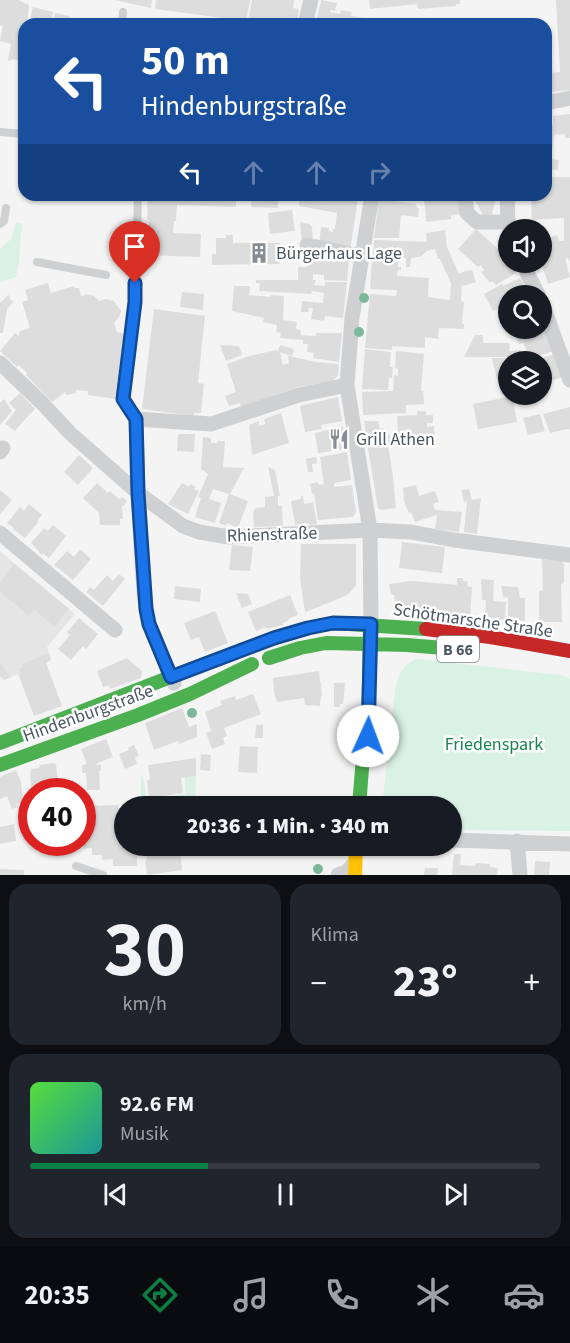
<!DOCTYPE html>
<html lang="de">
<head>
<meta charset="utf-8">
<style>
	:root { --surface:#171b24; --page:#20242c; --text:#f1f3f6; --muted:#9ea1a6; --line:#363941; --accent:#0b8043 }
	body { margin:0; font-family:"Source Sans 3",sans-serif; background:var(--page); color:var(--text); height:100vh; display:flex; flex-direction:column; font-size:22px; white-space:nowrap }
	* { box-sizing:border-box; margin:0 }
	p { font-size:20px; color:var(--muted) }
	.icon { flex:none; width:33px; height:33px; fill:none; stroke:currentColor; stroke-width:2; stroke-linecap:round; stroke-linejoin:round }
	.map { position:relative; height:875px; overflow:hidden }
	.side { display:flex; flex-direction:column; gap:9px; padding:9px; background:#0d0f14; flex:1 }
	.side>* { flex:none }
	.hud { position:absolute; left:18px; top:18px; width:534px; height:183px; border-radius:18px; box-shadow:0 2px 4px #0004; background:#1a4fa0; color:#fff; overflow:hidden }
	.buttons { position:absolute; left:498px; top:219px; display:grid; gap:12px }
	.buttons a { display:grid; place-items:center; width:54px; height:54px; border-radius:50%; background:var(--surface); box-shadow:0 2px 4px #0004; font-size:30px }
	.speed { position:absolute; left:18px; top:778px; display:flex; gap:12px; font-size:30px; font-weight:700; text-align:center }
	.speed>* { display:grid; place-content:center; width:78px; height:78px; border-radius:50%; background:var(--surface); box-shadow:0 2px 4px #0004; line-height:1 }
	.speed .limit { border:9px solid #d22; background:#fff; color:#111 }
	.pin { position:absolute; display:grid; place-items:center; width:51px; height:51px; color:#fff; margin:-62px -26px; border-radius:50% 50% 50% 0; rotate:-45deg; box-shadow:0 0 6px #0007 }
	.pin .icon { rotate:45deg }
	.me { position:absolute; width:66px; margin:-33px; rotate:2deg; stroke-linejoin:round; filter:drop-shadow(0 0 4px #0008) }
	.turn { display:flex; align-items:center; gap:21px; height:126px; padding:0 24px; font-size:27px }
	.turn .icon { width:78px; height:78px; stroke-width:2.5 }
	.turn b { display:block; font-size:42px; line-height:51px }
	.lanes { display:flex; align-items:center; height:57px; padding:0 24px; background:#0003; justify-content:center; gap:30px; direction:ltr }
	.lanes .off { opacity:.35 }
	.big { font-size:45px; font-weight:800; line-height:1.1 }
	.side .tile { flex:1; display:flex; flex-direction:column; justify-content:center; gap:9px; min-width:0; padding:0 21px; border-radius:18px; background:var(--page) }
	.side .dial { align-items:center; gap:0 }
	.dial b { font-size:78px; line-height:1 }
	.song { display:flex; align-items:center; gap:18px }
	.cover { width:72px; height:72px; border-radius:9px; background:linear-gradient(135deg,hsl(110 70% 55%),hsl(180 70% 35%)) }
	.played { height:6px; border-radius:3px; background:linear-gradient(90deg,var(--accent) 35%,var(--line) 35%) }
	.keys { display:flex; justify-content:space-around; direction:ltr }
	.heat { display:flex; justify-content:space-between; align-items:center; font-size:33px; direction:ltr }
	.side .tiles { flex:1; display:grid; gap:9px; grid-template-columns:1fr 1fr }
	.tile:last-child { grid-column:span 2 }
	.trip { position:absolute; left:114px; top:796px; width:348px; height:60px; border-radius:30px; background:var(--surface); box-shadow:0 2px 4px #0004; font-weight:800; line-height:60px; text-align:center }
	.dock { display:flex; height:96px; justify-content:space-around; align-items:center; background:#090b0e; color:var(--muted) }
	.dock .icon { width:42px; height:42px }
	.dock .on { color:var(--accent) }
	.dock b { font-size:27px; color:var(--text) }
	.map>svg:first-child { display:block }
	.education { fill:#e6e5e6 }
	.green { fill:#d9f2e3 }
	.building { fill:#ddddde }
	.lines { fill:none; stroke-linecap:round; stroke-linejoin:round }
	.lane { stroke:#ced0d2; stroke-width:8 }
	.street { stroke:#ced0d2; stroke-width:15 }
	.fast { stroke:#4caf50; stroke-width:14 }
	.slow { stroke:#ffc107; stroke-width:14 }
	.jam { stroke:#c62828; stroke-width:14 }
	.tree { fill:#7ab899 }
	.route-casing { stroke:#114b97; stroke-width:15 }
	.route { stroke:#1a73e8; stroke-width:10 }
	.labels { text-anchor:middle; stroke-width:5; stroke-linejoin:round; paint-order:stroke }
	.shield { fill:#fff; stroke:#808990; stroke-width:1.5 }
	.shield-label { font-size:16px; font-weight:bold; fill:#4a5661 }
	.poi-label { font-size:18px; fill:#4a5661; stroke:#fff; text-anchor:start }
	.street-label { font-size:18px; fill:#4a5661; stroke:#fff }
	.park-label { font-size:18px; fill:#17864f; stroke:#fff }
</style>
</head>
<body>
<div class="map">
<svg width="570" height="875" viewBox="0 0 570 875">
	<rect width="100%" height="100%" fill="#f4f4f4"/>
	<path class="education" d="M0,551L75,614L47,647L51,660L4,680L0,676Z"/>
	<path class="green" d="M16,223H22L19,261L16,277L0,282V249L11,239Z
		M416,659L561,675L570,679V831L452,830V807H382L395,691C398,674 401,667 416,659Z
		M196,776L195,807H141V777H143L147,799L185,794V777Z"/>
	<path class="building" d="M0,0H18L29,5L27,24H24V75H22V61L11,59L10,61L8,60L11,44L0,41L3,26L0,25Z
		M115,0H152L151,8Z
		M156,0H250V1L246,21L155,9Z
		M252,0H294L293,8L298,9L299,11L297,24H267L248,20Z
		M321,0L337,3L335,11L331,10L330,12L340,14L341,10L352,12L351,16L370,19L369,24H316Z
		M369,0H460V4H456V6L418,9L417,4L370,9Z
		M556,0H570V90L550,92V95L546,96V73L560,72Z
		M33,7L53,12L50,24H29Z
		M55,13L69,16L68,24H53Z
		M570,114V138H565V134L554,135L551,159L559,160L558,170L546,169V124L553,125V116Z
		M546,177H570V262L568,258L565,259L570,277L548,284L541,262L542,240L557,235L559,241H564V218L532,220L531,195H546Z
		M148,195H236V207L177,205L176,221H174L173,233L201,234L200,257L147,255V232H149V220H147Z
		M252,195H279L278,208L251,207Z
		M299,195H320L319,199L324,200L326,202L328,195L358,199L350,250L319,245L321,227L329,228V231L333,232V229H335L337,213L299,206Z
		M424,195H460L462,214L451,215V219L426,222Z
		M472,195H497L492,214L483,215Z
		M379,199L416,204V206L419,209L418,217L401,215L399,238H374Z
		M292,210L295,231L270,234L268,213Z
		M300,222L309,224L312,227L313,243L302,242Z
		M476,229L497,248L516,273L496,285L492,281L490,283L481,272L484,270L481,265L478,267L458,249Z
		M445,230L447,247L459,274L466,271L472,270L476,282L463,286L462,283L461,301L464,302L462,324H464V329L439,328L438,339L425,337V348L392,346V350L365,348L370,294L396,296L397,290L370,289L372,258L398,259V267H401V270H398L397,276L429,278L428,297L450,300L451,283L440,259H438L435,249L427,251L420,257L411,258L410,267H406V258L373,257L374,240L427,242L426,233Z
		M226,235H233V243H280V249H286V257H280V263L277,264L212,265V254H216V238H226Z
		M307,259L349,260L347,281L324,280V275L313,274V280H316L314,285L325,286V282H347L343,318L325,316L324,321L311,319L313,308H309L308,312H301L302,301L323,303L324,293L312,291L311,294L259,291L260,283H256V280H298V267H307Z
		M520,278L530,296H508V303L493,311L484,294L502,284L503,286Z
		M48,283L51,293L74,286L75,288H79L81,296L87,294L94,296L99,301L106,299L114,301L121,311L119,317L114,323L117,332L124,334L115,399L88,395V391L76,390V393L66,395L65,392L52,402L26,375L27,373L19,365L17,367L0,351L15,333L19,336L20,331L30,328L22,302L28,300L25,290Z
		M234,286H250L249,295L271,297V295L284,296L283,320L297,322L296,329L300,330L301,335L316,336V333H342L339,362L313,358L314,353L307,352L308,344H303V340L280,338L281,333L276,332L277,325L263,322L264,318L232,311Z
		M182,292L204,294L203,310L180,307Z
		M8,295L10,296L9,298L13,302L7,309L3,333H0V303Z
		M154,309L205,316L198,383L204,384L201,413H194V416L142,409Z
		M545,327L555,351L533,357L531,354L529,355L523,343L519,344L515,336L532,328L535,332Z
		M475,335H483V343H509L510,351L520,350L523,358L516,357H464Z
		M220,345L239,346L242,355L226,361Z
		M280,345L294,349L292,356L280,352L283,365L289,363L288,356H289L316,362L339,364L338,375L333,381L298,387L241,407L240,403L229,406L225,396L236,392L227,364L249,356L276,350L278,351Z
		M365,349L391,352L390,367H393L392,378H389L388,390L362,389Z
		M396,351L424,354L421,391H423L424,404L406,405V413L363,415L362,392L393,391L394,375L398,376V369L395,368Z
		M556,354L563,377L542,384V362L529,361Z
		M492,358H519L520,362H508V378L497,380Z
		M20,393L35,409L25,419L15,431L5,424L16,410L9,403Z
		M512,396L517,422L478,429L473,404Z
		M338,397L342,421L321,425L322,429L305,432L300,406Z
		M4,399L12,411L0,425V403Z
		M570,407V429L568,430L567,429L550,433L543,414Z
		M417,411H426V415H433V423H427V427L434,426L435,438L420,440V441L399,446L397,416L417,415Z
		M281,413L289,443L252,455L249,425L259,421V426L265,424L264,419Z
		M540,414L545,431L528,435L523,418Z
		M364,421H378L380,429L383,428L384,433L367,441Z
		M343,426L347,449L318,453L315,433Z
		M178,434H195L194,452L177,451Z
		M390,435L391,445H388L393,476L396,508L381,510L378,508L367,443L384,436Z
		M203,437L211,438V443H217V441H225L223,467L244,468L230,494L248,501L238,528L227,523L226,526L219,523L229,494L213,489L209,499L221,503L215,523L195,517L201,498L198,497L208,474L201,469Z
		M347,452L351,480L334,483V487L352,485L356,512L353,517L318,520L314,493L312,494L310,484L318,482L319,485L324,484L320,457Z
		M79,455L93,468L78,485L64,472Z
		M316,457L317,463L312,464L313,472H308L306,459Z
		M268,467L275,470L280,496H278V506H282L283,526L254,527L253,514L255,508L265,507V497L274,496Z
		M97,483L108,493L110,491L119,499L122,497L125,499L127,501L124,506H122L123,519H120V525H100L99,513L83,498Z
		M182,483L189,487L190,484L196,487L194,489L199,491L188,514L168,504Z
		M416,485L419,496L435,491L439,502L433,504L435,510L462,512L459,532L435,529L437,515L415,522L411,512L409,513L404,501L403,488Z
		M469,489L472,500L481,498L477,534L464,532L467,501L464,502L461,490Z
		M0,490L12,500L0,514Z
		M301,496H303L304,504L313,502L317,524L310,525L309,523L295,525L291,501L301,499Z
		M29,504L42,515L37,521L38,522L25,538L13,529L14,528L7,523L20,507L24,511Z
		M53,525L66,536L49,558L43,553L42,555L31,543L44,528L48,531Z
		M402,542L445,547L442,573L399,568Z
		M301,544H356V585L353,589L347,595L331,602L305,612L300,578Z
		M232,545L253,547L250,571L229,570Z
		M80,549L91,559L73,580L54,565L67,551L74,557Z
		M542,559L562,561L564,564V583L561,584L562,622H539V591L543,590Z
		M14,564L69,609L54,627L34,609L29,616L0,592V583Z
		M119,574L125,579L103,606L86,592L90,587L94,590L107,575L113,581Z
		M457,578H463V581L468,582L467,586L472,587L470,617L415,612L412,611V608H407L395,602L394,595H391L389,584L412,581L457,585Z
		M481,579L494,580L493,601L506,602L505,620L485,618L486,600H482Z
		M175,586L201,589L200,602L174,599Z
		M501,586L518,587L520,598H525V621L508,620V598L503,597Z
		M236,593L248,594L252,604L242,608Z
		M290,595L298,615L288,619L289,620L283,623V625L266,629V627L256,631L248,612Z
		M215,611L228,643L205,652L199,637L191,640L184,623Z
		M79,618L98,634L86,649L83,646L71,660L58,649L70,635L67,632Z
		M49,653L51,660L46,663L62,706L34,716L18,674L21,673L19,669L23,667L22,664Z
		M127,658L142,671L141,678L110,689L109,685L103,687L97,671Z
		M0,663L11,677L4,680L0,676Z
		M319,671L320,683H321L322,696H321L320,706L305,705L304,698L277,702L274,692L273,678Z
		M334,683H345L343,704H340V707H334Z
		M253,694L261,714L224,728L227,736L223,738L225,744L212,749L206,733L211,731L205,712L222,705L220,701L235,696L236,700Z
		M182,708L189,727L197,724V737L179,744L178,741L154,750L145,723Z
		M256,725H263V738H255Z
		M106,739L113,757L95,764L101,765V771H99L100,790H87L86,773H82V765L87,764L81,749Z
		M134,745L139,756L135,757L137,764L125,769L119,754L129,750L128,748Z
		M240,746L258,747L257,773L238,772Z
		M201,754L211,755L210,771L200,770Z
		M196,758V776L181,778L183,793L149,798L147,781L150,779L148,765Z
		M54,763L56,764L58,781H61L62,792H32L30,777L31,769L39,768L40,765Z
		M16,770L21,782L23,801L16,804L18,807L12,809L7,796L0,799V777Z
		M118,805L119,840H124V846H137V866H113V859L102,860V855H92V848L83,849L82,822L87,821L86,806Z
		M14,824L16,841L0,844V827Z
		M163,846H180L182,870L147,875L145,861H147L146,852L154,850L155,853L163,852Z
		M454,854H461L460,865L475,866L476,863L490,864V867L498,868L497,875H452Z
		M535,861L550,862L549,875H534Z
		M425,868H438L437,875H424Z
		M0,869L24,870V875H0Z"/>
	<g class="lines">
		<path class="lane" d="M122,24L123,12
			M0,132L24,134
			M0,224L4,221L6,208
			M37,262L106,275
			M136,419L123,399L135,302L138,195
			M76,866L103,875"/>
		<path class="street" d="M305,24L311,0
			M546,103L570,98
			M465,195L467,213L477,222H508
			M507,195L508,222L512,230
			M307,245L361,256
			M528,262L527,273L539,296
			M542,303L570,380
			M0,363L42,403L70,433L138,493L183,526L199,532L229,537L370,530L411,532L454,540L570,555
			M0,452L3,448
			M0,533L115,630
			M371,624L370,530L347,385L352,318L372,195
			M174,683L149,624L144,593L138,493L136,419L211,424L299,395L347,385
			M452,840L570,844
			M517,841L520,875
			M338,875L346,872L355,863"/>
		<path class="fast" d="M269,658L300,648L326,643L407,645L469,650
			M0,743L204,664L274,638L308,628L333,623L426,629
			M0,765L138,715L190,694L252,664
			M359,807L363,756L368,736L370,628"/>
		<path class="slow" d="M355,875L356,846"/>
		<path class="jam" d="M426,629L490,637L570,651"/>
	</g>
	<g class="tree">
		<circle cx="364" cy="298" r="5"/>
		<circle cx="359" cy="332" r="5"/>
		<circle cx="192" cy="713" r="5"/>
		<circle cx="318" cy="869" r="5"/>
	</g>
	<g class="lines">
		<g class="route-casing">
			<path id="route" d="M135,283V302L123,399L136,419L138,493L146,609L149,624L171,677L274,638L308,628L333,623L371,624L368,736"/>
		</g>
		<use href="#route" class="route"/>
	</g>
	<defs>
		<g id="building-bare" transform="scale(1.62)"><path d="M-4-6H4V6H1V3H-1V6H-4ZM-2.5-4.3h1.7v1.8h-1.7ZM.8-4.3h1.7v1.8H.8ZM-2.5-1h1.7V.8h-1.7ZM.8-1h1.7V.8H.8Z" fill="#868d94" stroke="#fff" stroke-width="2.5" paint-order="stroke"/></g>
		<g id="restaurant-bare" transform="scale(1.62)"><path d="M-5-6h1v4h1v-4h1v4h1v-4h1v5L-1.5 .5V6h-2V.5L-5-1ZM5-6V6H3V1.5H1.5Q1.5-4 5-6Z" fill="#868d94" stroke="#fff" stroke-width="2.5" paint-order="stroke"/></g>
	</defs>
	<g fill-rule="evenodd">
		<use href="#building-bare" x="259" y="253"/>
		<use href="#restaurant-bare" x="339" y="439"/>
	</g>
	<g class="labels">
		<rect class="shield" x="437" y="636" width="42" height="26" rx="4.5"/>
		<g class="shield-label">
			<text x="458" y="655">B 66</text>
		</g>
		<g class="poi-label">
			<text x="276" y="259">Bürgerhaus Lage</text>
			<text x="356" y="445">Grill Athen</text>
		</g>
		<g class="street-label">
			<text transform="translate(272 534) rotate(-2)" y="6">Rhienstraße</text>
			<text transform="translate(473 620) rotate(8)" y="6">Schötmarsche Straße</text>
			<text transform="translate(88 713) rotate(-20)" y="6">Hindenburgstraße</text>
		</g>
		<g class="park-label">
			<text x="494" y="750">Friedenspark</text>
		</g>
	</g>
</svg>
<div class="buttons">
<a><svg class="icon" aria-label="sound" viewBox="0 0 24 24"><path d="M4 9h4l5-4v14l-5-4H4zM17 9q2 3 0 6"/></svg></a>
<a><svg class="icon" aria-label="search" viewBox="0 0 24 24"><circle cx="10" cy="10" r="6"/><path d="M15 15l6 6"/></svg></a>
<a><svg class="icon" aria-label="layers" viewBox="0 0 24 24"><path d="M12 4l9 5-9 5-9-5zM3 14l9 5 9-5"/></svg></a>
</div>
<div class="speed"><div class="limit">40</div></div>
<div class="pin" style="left:135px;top:283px;background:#d93025"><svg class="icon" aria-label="arrive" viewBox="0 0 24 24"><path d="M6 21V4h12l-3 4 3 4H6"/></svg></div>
<svg class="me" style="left:368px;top:736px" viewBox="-20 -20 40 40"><circle r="19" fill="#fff"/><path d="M0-13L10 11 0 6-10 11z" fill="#1a73e8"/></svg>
<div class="trip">20:36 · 1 Min. · 340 m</div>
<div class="hud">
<div class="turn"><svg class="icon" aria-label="left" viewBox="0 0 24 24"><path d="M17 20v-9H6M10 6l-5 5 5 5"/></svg><div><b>50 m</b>Hindenburgstraße</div></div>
<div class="lanes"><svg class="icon" aria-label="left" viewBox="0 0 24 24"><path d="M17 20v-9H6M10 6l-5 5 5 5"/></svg><svg class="icon off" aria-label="ahead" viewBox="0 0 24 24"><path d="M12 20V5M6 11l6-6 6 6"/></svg><svg class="icon off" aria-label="ahead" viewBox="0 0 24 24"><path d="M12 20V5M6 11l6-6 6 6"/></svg><svg class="icon off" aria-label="right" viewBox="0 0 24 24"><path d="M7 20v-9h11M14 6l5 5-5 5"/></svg></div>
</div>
</div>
<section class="side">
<div class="tiles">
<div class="tile dial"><b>30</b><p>km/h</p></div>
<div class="tile"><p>Klima</p>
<div class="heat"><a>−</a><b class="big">23°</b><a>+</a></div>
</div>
<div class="tile">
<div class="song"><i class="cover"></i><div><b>92.6 FM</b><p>Musik</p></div></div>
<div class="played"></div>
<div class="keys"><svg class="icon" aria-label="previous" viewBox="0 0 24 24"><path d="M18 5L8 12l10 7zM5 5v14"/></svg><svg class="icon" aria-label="pause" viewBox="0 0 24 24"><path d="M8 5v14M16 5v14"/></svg><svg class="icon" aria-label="next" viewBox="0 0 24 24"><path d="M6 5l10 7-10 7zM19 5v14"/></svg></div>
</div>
</div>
</section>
<nav class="dock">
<b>20:35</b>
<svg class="icon on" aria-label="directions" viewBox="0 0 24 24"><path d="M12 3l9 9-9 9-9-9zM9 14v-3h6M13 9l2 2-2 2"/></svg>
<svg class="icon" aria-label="music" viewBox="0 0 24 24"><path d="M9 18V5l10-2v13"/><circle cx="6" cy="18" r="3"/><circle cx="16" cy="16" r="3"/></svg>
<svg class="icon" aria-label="phone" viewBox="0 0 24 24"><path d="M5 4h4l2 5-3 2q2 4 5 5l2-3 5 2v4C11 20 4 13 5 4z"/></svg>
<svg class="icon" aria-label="climate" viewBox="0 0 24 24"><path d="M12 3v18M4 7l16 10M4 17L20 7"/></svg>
<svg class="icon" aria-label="car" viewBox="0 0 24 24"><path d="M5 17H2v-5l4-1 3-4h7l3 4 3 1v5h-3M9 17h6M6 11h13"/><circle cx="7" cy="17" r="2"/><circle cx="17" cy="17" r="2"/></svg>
</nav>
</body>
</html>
